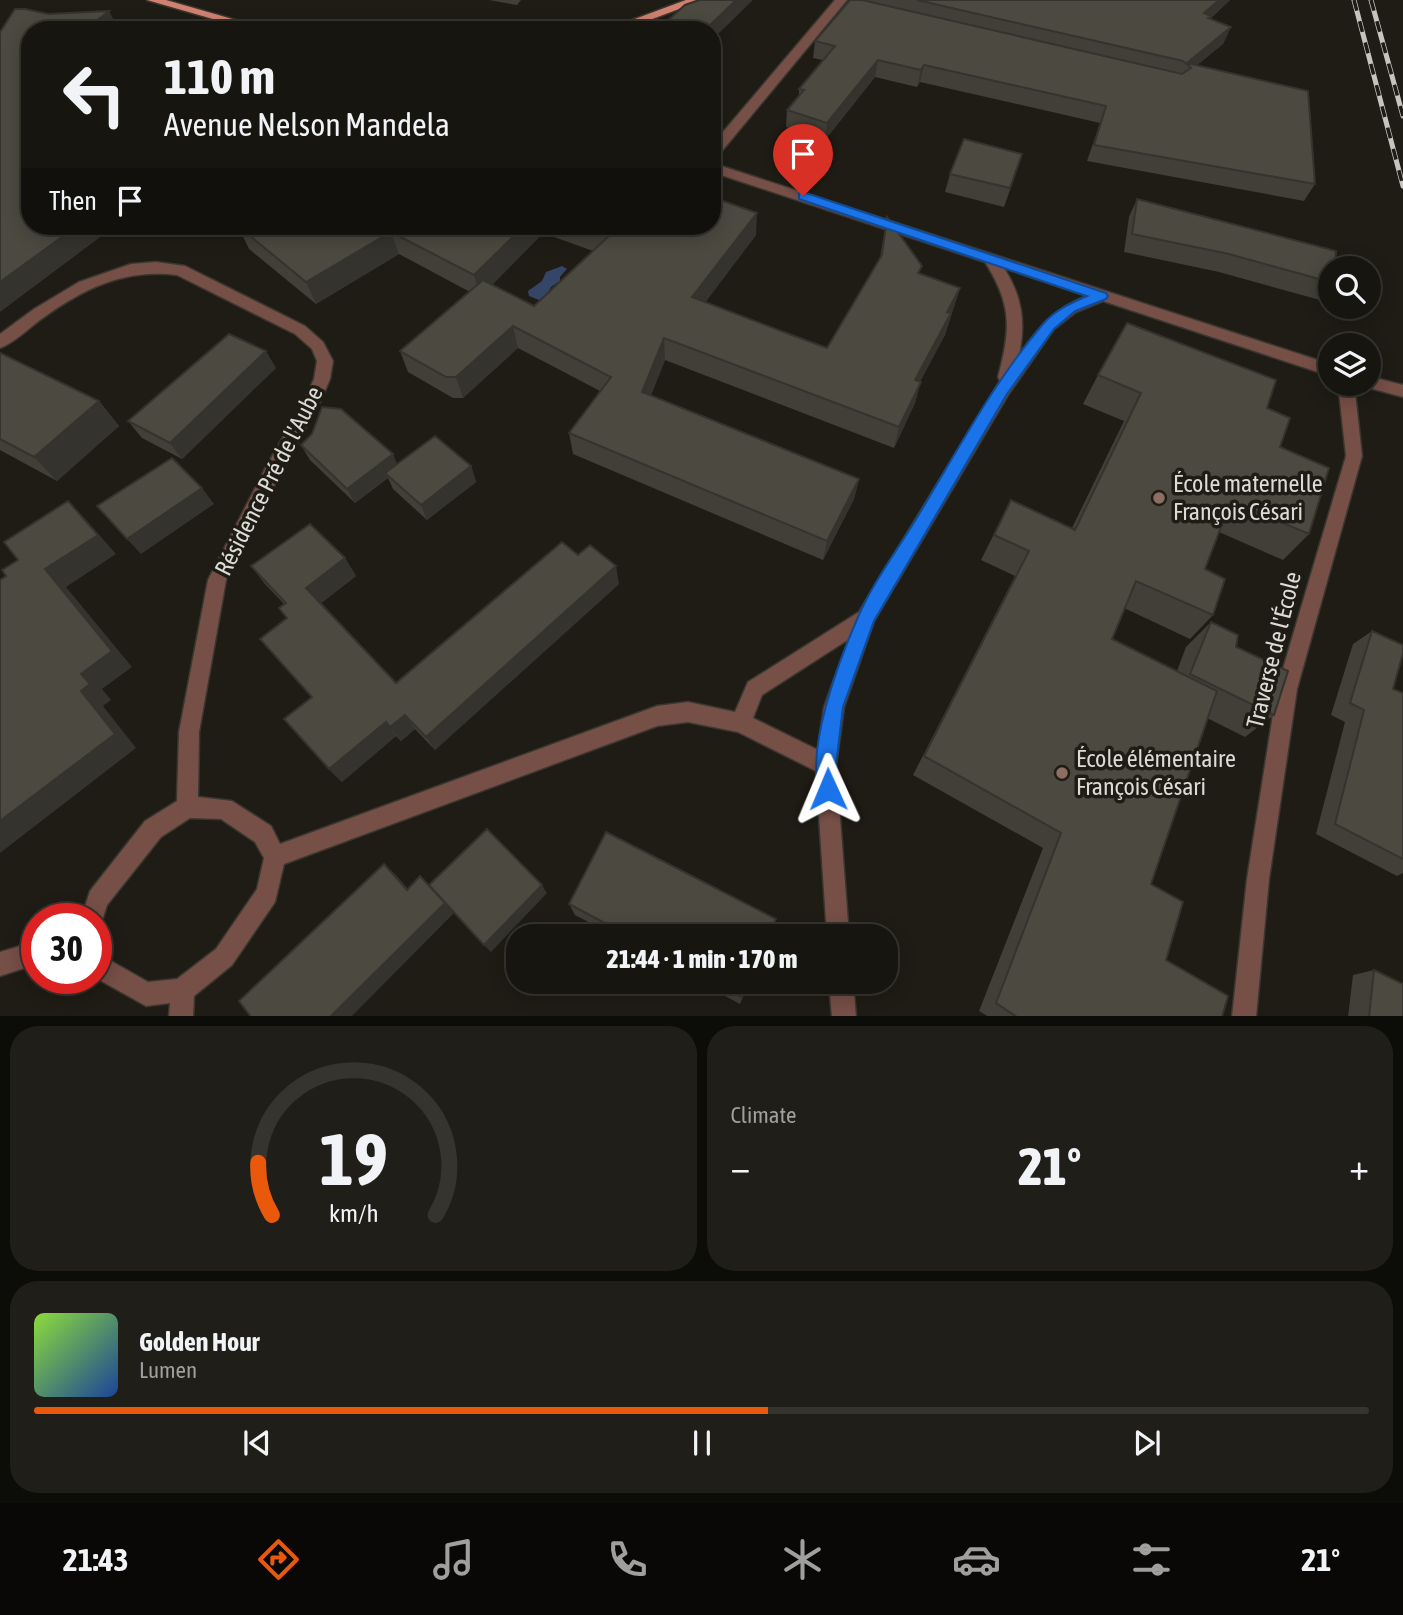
<!DOCTYPE html>
<html lang="en">
<head>
<meta charset="utf-8">
<style>
	:root { --surface:#16150f; --page:#1f1e18; --text:#f1f3f6; --muted:#9e9f9e; --line:#35342f; --accent:#ea580c }
	body { margin:0; font-family:"Asap Condensed",sans-serif; background:var(--page); color:var(--text); height:100vh; display:flex; flex-direction:column; font-size:26px; white-space:nowrap }
	* { box-sizing:border-box; margin:0 }
	p { font-size:23px; color:var(--muted) }
	.icon { flex:none; width:38px; height:38px; fill:none; stroke:currentColor; stroke-width:2; stroke-linecap:round; stroke-linejoin:round }
	.map { position:relative; height:1016px; overflow:hidden }
	.side { display:flex; flex-direction:column; gap:10px; padding:10px; background:#0c0c08; flex:1 }
	.side>* { flex:none }
	.guide { position:absolute; left:21px; top:21px; width:700px; height:214px; border-radius:28px; box-shadow:0 4px 18px #0003,0 0 0 2px var(--line); background:#16150f; color:var(--text); overflow:hidden }
	.fabs { position:absolute; left:1318px; top:256px; display:grid; gap:14px }
	.fabs a { display:grid; place-items:center; width:63px; height:63px; border-radius:50%; background:var(--surface); box-shadow:0 4px 18px #0003,0 0 0 2px var(--line); font-size:35px }
	.speed { position:absolute; left:21px; top:903px; display:flex; gap:14px; font-size:35px; font-weight:700; text-align:center }
	.speed>* { display:grid; place-content:center; width:91px; height:91px; border-radius:50%; background:var(--surface); box-shadow:0 4px 18px #0003,0 0 0 2px var(--line); line-height:1 }
	.speed .limit { border:10px solid #d22; background:#fff; color:#111 }
	.pin { position:absolute; display:grid; place-items:center; width:60px; height:60px; color:#fff; margin:-72px -30px; border-radius:50% 50% 50% 0; rotate:-45deg; box-shadow:0 0 7px #0007 }
	.pin .icon { rotate:45deg }
	.me { position:absolute; width:77px; margin:-38px; rotate:359deg; stroke-linejoin:round; filter:drop-shadow(0 0 5px #0008) }
	.turn { display:flex; align-items:center; gap:24px; height:147px; padding:0 28px; font-size:32px }
	.turn .icon { width:91px; height:91px; stroke-width:2.5 }
	.turn b { display:block; font-size:49px; line-height:60px }
	.then { display:flex; align-items:center; height:66px; padding:0 28px; background:#0003; gap:14px; font-size:26px }
	.big { font-size:52px; font-weight:800; line-height:1.1 }
	.side .widget { flex:1; display:flex; flex-direction:column; justify-content:center; gap:10px; min-width:0; padding:0 24px; border-radius:28px; background:var(--page) }
	.side .dial { align-items:center; gap:0 }
	.dial svg { height:182px; overflow:visible; fill:none; stroke:var(--line); stroke-width:7; stroke-linecap:round; text-anchor:middle }
	.dial text { fill:var(--text); stroke:none }
	.song { display:flex; align-items:center; gap:21px }
	.cover { width:84px; height:84px; border-radius:10px; background:linear-gradient(135deg,hsl(90 70% 55%),hsl(220 70% 35%)) }
	.played { height:7px; border-radius:4px; background:linear-gradient(90deg,var(--accent) 55%,var(--line) 55%) }
	.keys { display:flex; justify-content:space-around; direction:ltr }
	.heat { display:flex; justify-content:space-between; align-items:center; font-size:38px; direction:ltr }
	.side .tiles { flex:1; display:grid; gap:10px; grid-template-columns:1fr 1fr }
	.widget:last-child { grid-column:span 2 }
	.trip { position:absolute; left:506px; top:924px; width:392px; height:70px; border-radius:28px; background:var(--surface); box-shadow:0 4px 18px #0003,0 0 0 2px var(--line); font-weight:800; line-height:70px; text-align:center }
	.dock { display:flex; height:112px; justify-content:space-around; align-items:center; background:#090806; color:var(--muted) }
	.dock .icon { width:49px; height:49px }
	.dock .current { color:var(--accent) }
	.dock b { font-size:32px; color:var(--text) }
	.map>svg:first-child { display:block }
	.water { fill:#354567 }
	.lines { fill:none; stroke-linecap:round; stroke-linejoin:round }
	.minor-casing { stroke:#39372f; stroke-width:3 }
	.major-casing { stroke:#39372f; stroke-width:3 }
	.minor { fill:#764f47; fill-rule:evenodd }
	.major { fill:#d28170; fill-rule:evenodd }
	.rail-casing { stroke:#c6c4bf; stroke-width:5 }
	.rail { stroke:#1e1c14; stroke-width:3.5; stroke-dasharray:11; stroke-linecap:butt }
	.wall { fill:#413f37; fill-rule:evenodd }
	.shaded-wall { fill:#35332d }
	.building { fill:#4c4940; stroke:#35332d; stroke-width:2 }
	.route { fill:#1a73e8; stroke:#114b97; stroke-width:2 }
	.education-dot { fill:#8d6e63; stroke:#1e1c14; stroke-width:2.5 }
	.labels { text-anchor:middle; stroke-width:7; stroke-linejoin:round; paint-order:stroke }
	.street-label { font-size:24px; fill:#dddbd6; stroke:#1e1c14 }
	.poi-label { font-size:24px; fill:#dddbd6; stroke:#1e1c14; text-anchor:start }
</style>
</head>
<body>
<div class="map">
<svg width="1403" height="1017" viewBox="0 0 1403 1017">
	<rect width="100%" height="100%" fill="#1e1c14"/>
	<path class="water" d="M562,266L567,269L560,277V281L551,287L547,295L539,300L529,296L528,291L542,281L546,272Z"/>
	<g class="lines">
		<g class="minor-casing">
			<path id="minor" d="M835,0H847L717,157L712,158V145Z
				M712,163L1330,364V376L1103,301L1076,312L1054,329L1008,395L874,621L844,707L836,765L849,936H827L816,771L738,732L688,722L657,726L284,864L275,902L232,965L194,996L193,1017H169L170,1003L146,1006L96,978V943L104,946L111,961L148,982L177,979L216,949L257,889L264,858L255,842L221,819L190,818L161,837L107,905L100,927L96,929V919H81L90,891L145,821L177,801L179,732L208,580L266,467L305,399L314,379L317,361L312,349L295,334L177,275C125,268 82,289 40,320C28,329 14,343 0,348V334L34,309L79,282L131,264L156,262L185,266L305,326L323,342L333,361L330,379L321,400L279,476L226,580L199,732L198,797L232,801L271,826L280,844L657,706L688,702L735,712L748,682L859,612L1000,381L998,377C1011,328 1012,305 985,262L712,172ZM1004,268L1087,296C1053,309 1041,325 1019,355C1026,322 1022,296 1004,268ZM849,639L824,707L818,750L753,718L762,695Z
				M1368,376L1403,385V397L1362,386L1361,383H1368Z
				M1338,383H1354L1362,456L1297,689L1269,879L1256,1017H1232L1247,879L1277,689L1346,456Z
				M37,941V964L0,976V952Z
				M829,982H853L856,1017H832Z"/>
		</g>
		<g class="major-casing">
			<path id="major" d="M147,0H166L271,30H251Z
				M686,0H703L623,30H605Z"/>
		</g>
		<use href="#minor" class="minor"/>
		<use href="#major" class="major"/>
		<g class="rail-casing">
			<path id="rail" d="M1354,0L1403,186
				M1371,0L1403,116"/>
		</g>
		<use href="#rail" class="rail"/>
	</g>
	<path class="wall" d="M489,0H521L517,5Z
		M850,0H1230L1210,19L1231,27L1223,44L1197,65L1315,184L1304,201L1087,161L1100,123L920,82L917,87L875,77L825,140L786,127L787,110L799,97V89L823,60L813,58L815,41Z
		M1016,173L1004,207L945,192L950,174Z
		M1137,199L1330,268V287L1320,300L1219,272L1124,252L1129,217Z
		M887,217L920,274L960,288L945,335L920,381L915,403L894,448L665,360L651,395L859,479L854,499L823,560L573,454L569,433L600,391L518,348L463,398H453L408,372L400,351L470,292L399,254L316,304L249,249L238,226L311,229L316,226H712L756,235L705,302L827,348L880,258ZM543,233L593,251L534,306L492,285Z
		M131,226H166L149,236Z
		M0,353L99,401L119,426L57,481L0,450Z
		M276,368L182,459L142,438L128,421Z
		M1098,375L1267,408L1309,534L1283,560L1219,532L1205,569L1213,615L1190,639L1124,608L1112,639L1177,671L1186,647L1211,622L1236,647L1274,715L1245,737L1207,718L1151,884L1166,960L1222,1017H989L979,1011L1043,848L913,775L1015,576L981,560L1011,500L1072,528L1124,421L1083,404Z
		M312,434L397,464L471,466L476,482L427,520L393,489L388,478L355,503L310,460L301,445Z
		M578,555L619,584L435,750L415,729L401,741L396,736L342,782L329,769L312,697L287,619L284,604L265,584L251,566L345,558L356,576L321,603L396,683Z
		M1372,631L1393,689L1403,693V873L1397,876L1316,834L1345,722L1331,715L1353,644Z
		M569,904L773,928L769,936H615L575,915Z
		M1374,970L1403,1017H1348L1353,975Z
		M699,982H749L740,1004Z"/>
	<path class="shaded-wall" d="M736,0H753L712,40V30H705Z
		M1219,0H1230L1210,18L1203,33L1204,13Z
		M109,11L119,30H85Z
		M1231,27L1223,44L1190,71L1191,68L1186,64Z
		M878,60L875,77L825,140L827,123Z
		M924,65L920,82L917,87L921,70Z
		M757,213L756,235L693,319L692,297Z
		M77,226H115L0,312V282Z
		M143,226H166L149,236Z
		M524,226H542L543,233L480,297L474,275Z
		M391,232L399,254L316,304L306,282Z
		M960,288L953,310L942,331L951,313L945,335L910,401L915,380L947,312Z
		M513,326L518,348L463,398L456,377Z
		M664,338L665,360L644,413L642,392Z
		M266,351L276,368L182,459L170,443Z
		M921,382L915,403L894,448L899,427Z
		M99,401L119,426L57,481L34,457Z
		M393,454L399,469L385,473L388,478L355,503L347,489Z
		M471,466L476,482L427,520L421,505Z
		M859,479L854,499L823,560L827,541Z
		M202,488L214,504L141,554L127,539Z
		M68,501L87,521L116,554L66,587L132,667L102,689L111,700L103,706L136,748L0,853V821L81,691V674L45,569Z
		M345,558L356,576L319,605L306,588Z
		M616,566L619,584L435,750L426,737Z
		M405,715L415,729L401,741L390,727Z
		M386,722L396,736L342,782L329,769Z
		M384,864L396,875L418,900L407,890Z
		M420,876L455,912L351,1017H330Z
		M542,885L547,893L491,952L484,945Z"/>
	<path class="building" d="M699,0H736L705,30H657L685,5Z
		M850,0H862L1182,74L1191,68L1183,61L917,0H1219L1204,13L1211,16L1208,18L1231,27L1187,63L1308,91L1315,184L1094,145L1106,106L924,65L921,70L878,60L827,123L787,110L804,90L799,89L835,46L815,41Z
		M15,9H25L48,14L109,11L85,30H30V74L26,77L30,76V226H77L0,282V32Z
		M964,139L1022,154L1010,188L950,174Z
		M712,197L757,213L692,297L789,334L827,348L882,255L887,217L922,266L918,273L960,288L947,312L951,313L915,380L921,382L899,427L664,338L642,392L859,479L827,541L569,433L611,377L513,326L456,377H446L400,351L483,280L534,306L609,236L581,226H712Z
		M1137,199L1336,251L1335,268H1330V282L1229,254L1132,234Z
		M238,226H307L311,229L316,226H524L474,275L391,232L306,282Z
		M1127,323L1276,380L1267,408L1290,418L1280,447L1329,468L1309,534L1231,501L1205,569L1225,579L1213,615L1136,581L1112,639L1217,691L1151,884L1183,902L1166,960L1228,996L1222,1017H1017L996,1003L1061,833L924,756L1029,551L994,535L1011,500L1075,530L1141,393L1098,375Z
		M229,334L266,351L170,443L128,421Z
		M0,353L99,401L34,457L0,439Z
		M322,407L341,409L393,454L347,489L301,445L312,434Z
		M435,436L471,466L421,505L385,473Z
		M172,458L202,488L127,539L97,506Z
		M68,501L98,535L45,569L112,651L81,674L90,684L81,691L115,734L0,821V580L6,576L2,570L18,560L4,542Z
		M310,524L345,558L306,588L396,683L562,542L578,555L590,545L616,566L426,737L405,715L390,727L386,722L329,769L284,719L312,697L260,639L287,618L279,608L286,603L251,566Z
		M1211,622L1238,635L1236,647L1288,671L1274,715L1190,674Z
		M1372,631L1403,645V653L1393,689L1403,693V859L1335,824L1364,710L1350,703Z
		M487,829L542,885L484,945L429,885Z
		M606,832L776,919L768,936H629L569,904Z
		M384,864L407,890L420,876L445,903L330,1017H251L239,1001Z
		M1374,970L1403,984V1017H1369Z
		M713,982H748L742,997Z"/>
	<path class="route" d="M803,192L1106,293L1108,296L1106,299L1075,311L1054,329L1007,394L874,621L843,707L836,765L838,789L835,796L828,799L821,796C803,753 840,658 858,617C874,580 901,545 921,511C959,448 995,380 1043,324C1055,310 1071,303 1087,296L799,199V193Z"/>
	<g class="education-dot">
		<circle cx="1159" cy="498" r="7"/>
		<circle cx="1062" cy="773" r="7"/>
	</g>
	<g class="labels">
		<g class="street-label">
			<text transform="translate(269 481) rotate(-63)" y="8">Résidence Pré de l'Aube</text>
			<text transform="translate(1274 650) rotate(-76)" y="8">Traverse de l'École</text>
		</g>
		<g class="poi-label">
			<text x="1173" y="492">École maternelle<tspan x="1173" dy="28">François Césari</tspan></text>
			<text x="1076" y="767">École élémentaire<tspan x="1076" dy="28">François Césari</tspan></text>
		</g>
	</g>
</svg>
<div class="fabs">
<a><svg class="icon" aria-label="search" viewBox="0 0 24 24"><circle cx="10" cy="10" r="6"/><path d="M15 15l6 6"/></svg></a>
<a><svg class="icon" aria-label="layers" viewBox="0 0 24 24"><path d="M12 4l9 5-9 5-9-5zM3 14l9 5 9-5"/></svg></a>
</div>
<div class="speed"><div class="limit">30</div></div>
<div class="pin" style="left:803px;top:196px;background:#d93025"><svg class="icon" aria-label="arrive" viewBox="0 0 24 24"><path d="M6 21V4h12l-3 4 3 4H6"/></svg></div>
<svg class="me" style="left:828px;top:789px" viewBox="-20 -20 40 40"><path d="M0-17L14 15 0 8-14 15z" fill="#1a73e8" stroke="#fff" stroke-width="4"/></svg>
<div class="trip">21:44 · 1 min · 170 m</div>
<div class="guide">
<div class="turn"><svg class="icon" aria-label="left" viewBox="0 0 24 24"><path d="M17 20v-9H6M10 6l-5 5 5 5"/></svg><div><b>110 m</b>Avenue Nelson Mandela</div></div>
<div class="then">Then<svg class="icon" aria-label="arrive" viewBox="0 0 24 24"><path d="M6 21V4h12l-3 4 3 4H6"/></svg></div>
</div>
</div>
<section class="side">
<div class="tiles">
<div class="widget dial"><svg viewBox="0 0 100 80">
<path d="M14 69A42 42 0 1 1 86 69"/>
<path d="M14 69A42 42 0 0 1 8 46" stroke="#ea580c"/>
<text x="50" y="56" font-size="32" font-weight="700">19</text>
<text x="50" y="72" font-size="11">km/h</text>
</svg></div>
<div class="widget"><p>Climate</p>
<div class="heat"><a>−</a><b class="big">21°</b><a>+</a></div>
</div>
<div class="widget">
<div class="song"><i class="cover"></i><div><b>Golden Hour</b><p>Lumen</p></div></div>
<div class="played"></div>
<div class="keys"><svg class="icon" aria-label="previous" viewBox="0 0 24 24"><path d="M18 5L8 12l10 7zM5 5v14"/></svg><svg class="icon" aria-label="pause" viewBox="0 0 24 24"><path d="M8 5v14M16 5v14"/></svg><svg class="icon" aria-label="next" viewBox="0 0 24 24"><path d="M6 5l10 7-10 7zM19 5v14"/></svg></div>
</div>
</div>
</section>
<nav class="dock">
<b>21:43</b>
<svg class="icon current" aria-label="directions" viewBox="0 0 24 24"><path d="M12 3l9 9-9 9-9-9zM9 14v-3h6M13 9l2 2-2 2"/></svg>
<svg class="icon" aria-label="music" viewBox="0 0 24 24"><path d="M9 18V5l10-2v13"/><circle cx="6" cy="18" r="3"/><circle cx="16" cy="16" r="3"/></svg>
<svg class="icon" aria-label="phone" viewBox="0 0 24 24"><path d="M5 4h4l2 5-3 2q2 4 5 5l2-3 5 2v4C11 20 4 13 5 4z"/></svg>
<svg class="icon" aria-label="climate" viewBox="0 0 24 24"><path d="M12 3v18M4 7l16 10M4 17L20 7"/></svg>
<svg class="icon" aria-label="car" viewBox="0 0 24 24"><path d="M5 17H2v-5l4-1 3-4h7l3 4 3 1v5h-3M9 17h6M6 11h13"/><circle cx="7" cy="17" r="2"/><circle cx="17" cy="17" r="2"/></svg>
<svg class="icon" aria-label="filters" viewBox="0 0 24 24"><path d="M4 7h16M4 17h16"/><circle cx="9" cy="7" r="2"/><circle cx="15" cy="17" r="2"/></svg>
<b>21°</b>
</nav>
</body>
</html>
